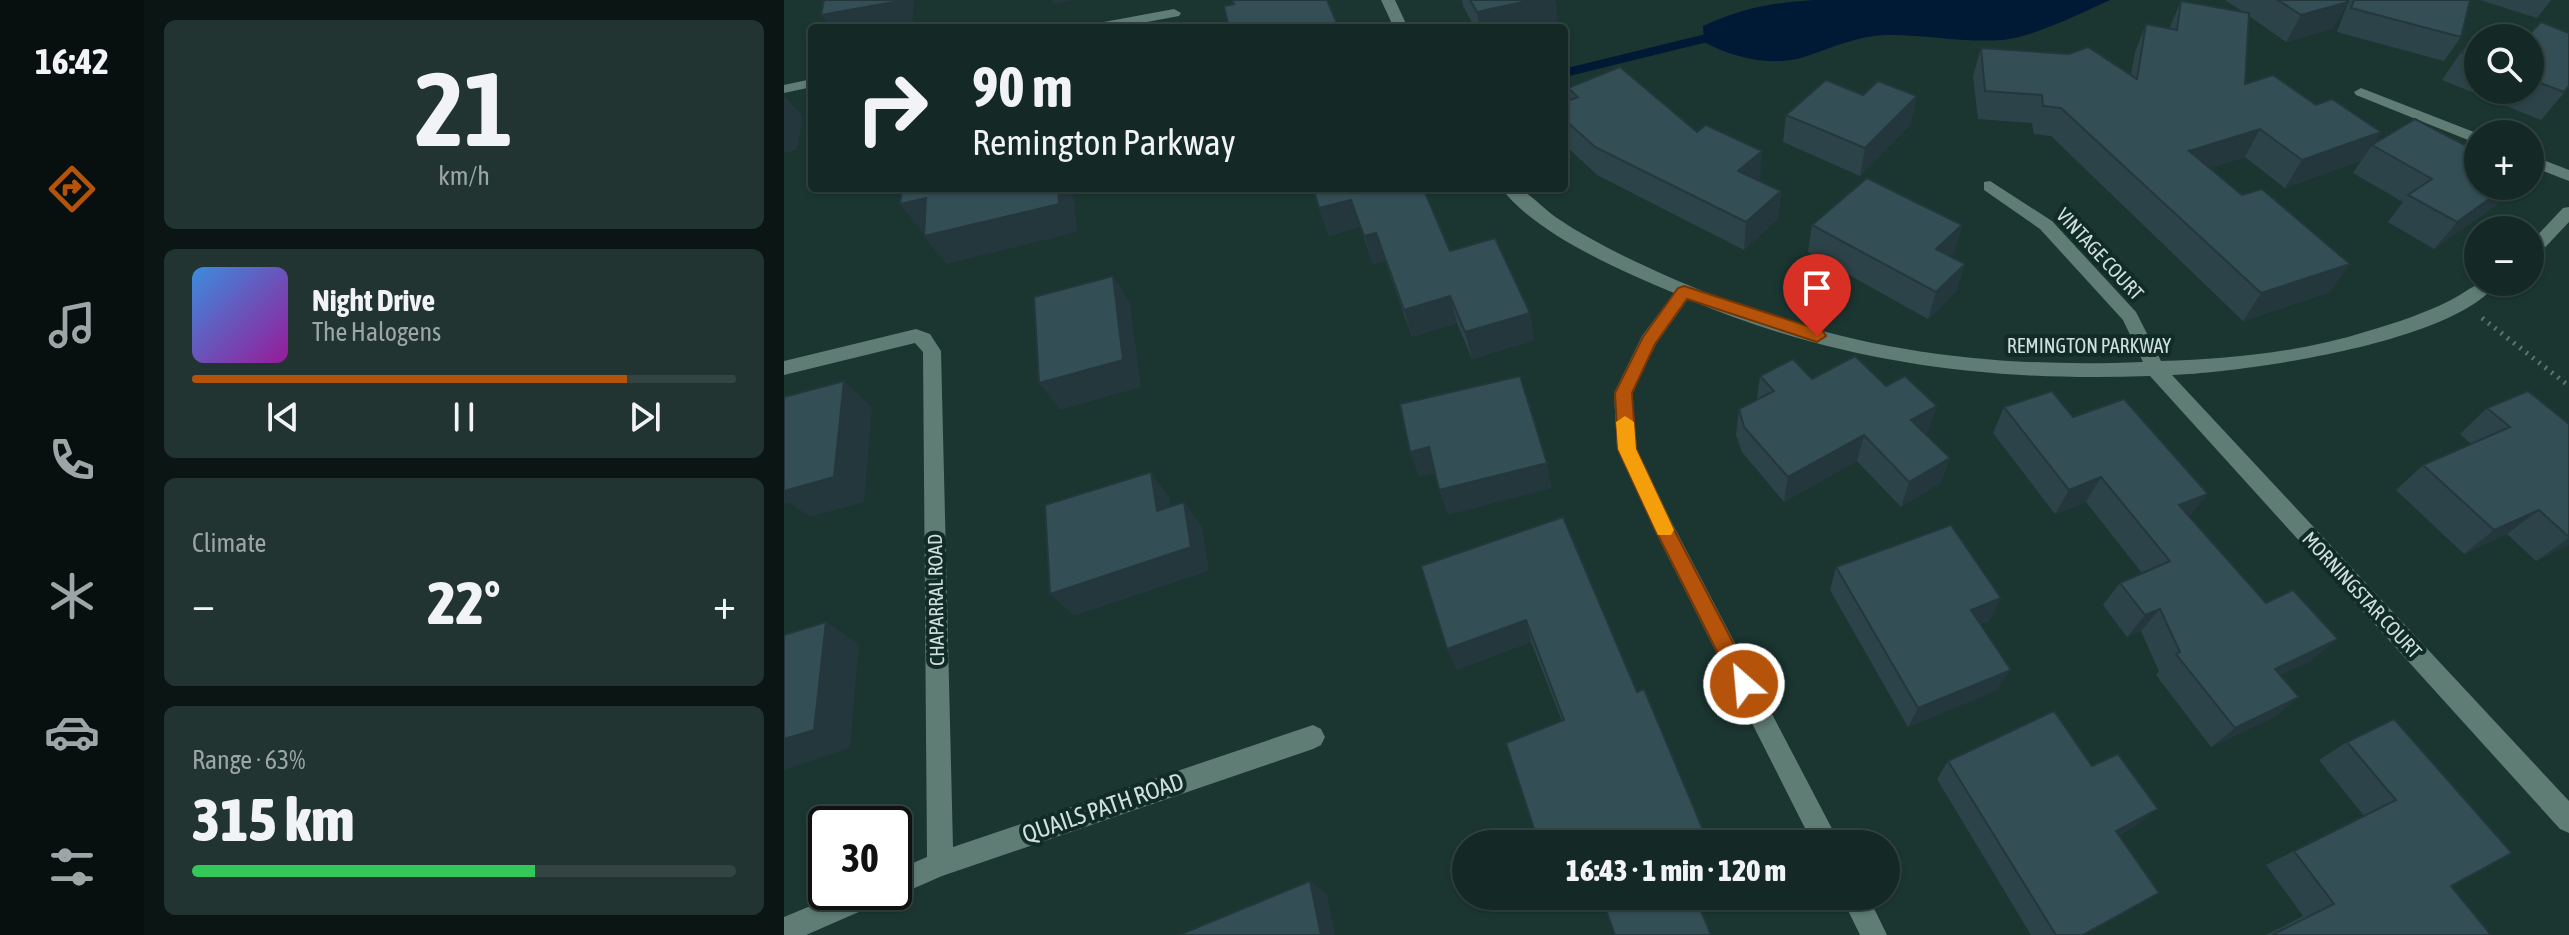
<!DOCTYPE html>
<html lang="en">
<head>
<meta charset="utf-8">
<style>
	:root { --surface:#142825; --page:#213432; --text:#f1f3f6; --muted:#9da6a7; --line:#334442; --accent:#b45309 }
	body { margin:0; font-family:"Asap Condensed",sans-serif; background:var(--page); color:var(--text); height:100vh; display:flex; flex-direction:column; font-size:30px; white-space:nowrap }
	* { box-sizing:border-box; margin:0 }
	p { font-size:26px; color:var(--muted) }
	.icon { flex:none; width:44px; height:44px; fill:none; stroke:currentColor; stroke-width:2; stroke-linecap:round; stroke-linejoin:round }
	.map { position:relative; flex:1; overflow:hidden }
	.details { display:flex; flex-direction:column; gap:20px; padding:20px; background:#0b1614; width:640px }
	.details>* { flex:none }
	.guide { position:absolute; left:24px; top:24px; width:760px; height:168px; border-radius:8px; box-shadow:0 2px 6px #0004,0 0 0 2px var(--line); background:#142825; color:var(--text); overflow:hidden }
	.tools { position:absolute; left:1680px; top:24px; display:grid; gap:16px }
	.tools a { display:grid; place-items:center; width:80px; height:80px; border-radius:50%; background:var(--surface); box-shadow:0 2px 6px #0004,0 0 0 2px var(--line); font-size:40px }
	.speed { position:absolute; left:24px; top:806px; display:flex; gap:16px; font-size:40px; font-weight:700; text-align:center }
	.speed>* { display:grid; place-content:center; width:104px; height:104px; border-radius:50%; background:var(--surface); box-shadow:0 2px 6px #0004,0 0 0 2px var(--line); line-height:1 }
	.speed .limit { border:4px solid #111; border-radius:12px; background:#fff; color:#111 }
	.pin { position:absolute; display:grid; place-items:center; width:68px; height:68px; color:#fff; margin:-82px -34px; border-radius:50% 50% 50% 0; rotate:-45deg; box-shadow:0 0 8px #0007 }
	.pin .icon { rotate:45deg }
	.me { position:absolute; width:88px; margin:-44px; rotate:333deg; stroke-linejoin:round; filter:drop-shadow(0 0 6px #0008) }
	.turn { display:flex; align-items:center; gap:28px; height:168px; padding:0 32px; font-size:36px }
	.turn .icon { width:104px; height:104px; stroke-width:2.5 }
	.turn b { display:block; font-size:56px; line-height:68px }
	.big { font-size:60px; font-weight:800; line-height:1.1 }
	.details .card { flex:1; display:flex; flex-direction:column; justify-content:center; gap:12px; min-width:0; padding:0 28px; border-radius:12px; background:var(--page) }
	.details .dial { align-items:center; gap:0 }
	.dial b { font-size:104px; line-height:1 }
	.song { display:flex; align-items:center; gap:24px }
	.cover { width:96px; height:96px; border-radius:12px; background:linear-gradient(135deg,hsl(210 70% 55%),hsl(300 70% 35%)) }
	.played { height:8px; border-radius:4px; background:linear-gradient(90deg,var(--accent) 80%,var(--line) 80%) }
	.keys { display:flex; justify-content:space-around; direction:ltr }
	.heat { display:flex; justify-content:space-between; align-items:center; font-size:44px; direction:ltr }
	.charge { height:12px; border-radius:6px; background:linear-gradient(90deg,#34c759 63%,var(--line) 0) }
	.trip { position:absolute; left:668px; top:830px; width:448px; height:80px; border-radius:40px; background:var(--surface); box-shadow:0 2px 6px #0004,0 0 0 2px var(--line); font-weight:800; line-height:80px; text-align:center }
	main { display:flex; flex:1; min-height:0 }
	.dock { display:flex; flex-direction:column; width:144px; justify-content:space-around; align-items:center; background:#08100f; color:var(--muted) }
	.dock .icon { width:56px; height:56px }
	.dock .on { color:var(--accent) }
	.dock b { font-size:36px; color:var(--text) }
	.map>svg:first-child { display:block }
	.water { fill:#001934 }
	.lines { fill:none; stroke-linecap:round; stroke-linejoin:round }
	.stream { stroke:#001934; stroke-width:8 }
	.path { stroke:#5d746f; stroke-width:5; stroke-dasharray:2 6; stroke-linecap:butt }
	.minor { fill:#5f7c75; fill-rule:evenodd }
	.wall { fill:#2c4449 }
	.shaded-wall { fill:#24373c }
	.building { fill:#334f55; stroke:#24373c; stroke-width:2 }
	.route { fill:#b45309; stroke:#753606; stroke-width:2 }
	.slow { fill:#f59e0b }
	.labels { text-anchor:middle; stroke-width:8; stroke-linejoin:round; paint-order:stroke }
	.street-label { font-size:20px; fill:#d0e0dc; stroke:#112c27 }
	.near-street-label { font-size:24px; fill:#d0e0dc; stroke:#112c27 }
</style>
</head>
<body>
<main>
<nav class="dock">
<b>16:42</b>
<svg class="icon on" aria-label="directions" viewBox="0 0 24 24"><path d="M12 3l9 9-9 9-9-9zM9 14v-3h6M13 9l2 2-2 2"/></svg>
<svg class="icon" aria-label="music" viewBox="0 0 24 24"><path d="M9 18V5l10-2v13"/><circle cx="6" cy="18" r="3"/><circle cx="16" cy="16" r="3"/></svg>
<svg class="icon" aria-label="phone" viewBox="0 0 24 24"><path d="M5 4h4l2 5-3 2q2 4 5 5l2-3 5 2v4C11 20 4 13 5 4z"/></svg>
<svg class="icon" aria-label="climate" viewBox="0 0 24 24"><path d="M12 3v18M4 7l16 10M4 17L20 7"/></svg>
<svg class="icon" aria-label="car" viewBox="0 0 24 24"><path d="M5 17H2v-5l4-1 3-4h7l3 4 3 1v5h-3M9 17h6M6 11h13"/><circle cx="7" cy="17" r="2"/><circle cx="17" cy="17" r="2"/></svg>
<svg class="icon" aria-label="filters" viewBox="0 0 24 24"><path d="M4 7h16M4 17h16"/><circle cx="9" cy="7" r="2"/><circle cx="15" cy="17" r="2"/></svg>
</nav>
<section class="details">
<div class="card dial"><b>21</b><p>km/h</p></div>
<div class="card">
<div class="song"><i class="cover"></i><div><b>Night Drive</b><p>The Halogens</p></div></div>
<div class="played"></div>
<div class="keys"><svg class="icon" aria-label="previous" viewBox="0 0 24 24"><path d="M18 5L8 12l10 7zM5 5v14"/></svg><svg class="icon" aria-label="pause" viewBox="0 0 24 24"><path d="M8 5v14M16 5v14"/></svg><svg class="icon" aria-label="next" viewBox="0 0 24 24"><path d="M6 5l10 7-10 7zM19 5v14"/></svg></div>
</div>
<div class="card"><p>Climate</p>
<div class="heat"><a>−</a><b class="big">22°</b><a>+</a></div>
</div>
<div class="card"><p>Range · 63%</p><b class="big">315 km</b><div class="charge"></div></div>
</section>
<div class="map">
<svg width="1785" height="935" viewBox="0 0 1785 935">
	<rect width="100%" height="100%" fill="#1b3631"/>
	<path class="water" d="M1030,0H1326C1297,13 1248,38 1217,40C1178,43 1140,34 1102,35C1073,36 1047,48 1020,57C987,67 949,58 920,42L919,26C959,8 987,3 1030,0Z"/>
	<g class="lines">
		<path class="stream" d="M780,73L935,35"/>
		<path class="path" d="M1698,318L1785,386"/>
		<path class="minor" d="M597,0H611L624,28H610Z
			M390,9L397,13L395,16L331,28H302L309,24Z
			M28,79V87L0,93V85Z
			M1577,88L1695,134L1694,144L1572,95L1570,92Z
			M1746,155L1785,170V181L1746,166Z
			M1206,181L1268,221L1352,312L1377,361C1446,359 1518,352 1584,331C1611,323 1639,314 1665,301C1687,290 1688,282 1714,282C1671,343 1461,372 1388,375L1785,801V833L1776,829L1366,376C1204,382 1055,363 904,299L872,344L848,393L853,449L886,519L1056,844H1029L870,529L833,449L830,393L858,336L890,293C836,270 753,235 717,188C722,188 731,187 735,189C748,195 761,210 773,218C810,243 851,262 892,280C1047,347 1190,369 1359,362L1339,320L1256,229L1200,190V182Z
			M1785,207V222L1752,257L1746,259V243L1779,208Z
			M132,329L146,334L157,351L169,847L529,725L537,729L541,737L537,745L529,749L158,876L110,897L103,894L100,901L22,935H0V917L60,892H110V871L143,857L139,352L131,343L0,375V361Z
			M1057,896H1084L1103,935H1076Z"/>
	</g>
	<path class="wall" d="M678,0H771L773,22L748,28H691L679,6Z
		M1441,0H1561L1564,2L1548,29L1502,42L1465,16L1461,84L1532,105L1597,132L1578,160L1501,188L1461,157L1426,168L1546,292L1459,321L1267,136L1250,134L1248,123L1194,119L1189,76L1197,48L1347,75L1351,52L1362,24L1385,29L1397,1L1458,11Z
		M1565,0H1686L1677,37L1660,61L1553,32Z
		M1696,0H1767L1753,18Z
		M1694,38V90H1746V38L1785,87L1757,120L1658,80L1677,52Z
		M784,88L913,132L976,178L974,180L997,191L994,219L960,250L813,175L780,144V102L786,100Z
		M1002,115L1127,124L1076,176L999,142Z
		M1588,145L1715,203L1650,249L1604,222L1619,202L1569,173Z
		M535,208L666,251L751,340L688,359L673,323L628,337L601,261L589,264L576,227L545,236Z
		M1028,225H1178L1170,253L1166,256L1181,264L1172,291L1144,319L1024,252Z
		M976,376L1028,379L1144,432L1141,434L1166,458L1156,483L1117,507L1073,461L1000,502L958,452L952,435L955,409L973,399Z
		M1220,407L1289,417L1406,517L1528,660L1496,675L1515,697L1490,717L1427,747L1372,675L1375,671L1357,631L1343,637L1319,605L1336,583L1358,573L1302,502L1271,514L1209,433Z
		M1703,408L1785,424V545L1752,561L1723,534L1680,554L1612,490L1639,465L1687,444L1676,434Z
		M779,517L853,692L925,844H755L778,721L747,642L672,670Z
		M1052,567L1217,598L1205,621L1196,624L1213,690L1124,727L1046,590Z
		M1610,719L1667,886L1707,935H1482L1519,916L1482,865L1580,816L1535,760L1563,742Z
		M1164,761L1308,766L1353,825L1335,835L1375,893L1300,935H1247L1153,779Z"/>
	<path class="shaded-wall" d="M110,0H130L128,28H47L37,15Z
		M267,0H288L269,4Z
		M748,0H771L773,22L748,28H696L693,12Z
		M1564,2L1548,29L1502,42L1517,15Z
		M0,95L19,117L13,150L0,153Z
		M1133,96L1127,124L1076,176L1081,148Z
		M1476,129L1461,157L1392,179L1405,151Z
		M1597,132L1578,160L1501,188L1518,160Z
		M978,151L976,178L953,199L954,171Z
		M1723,186H1729L1715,203L1650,249L1673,222Z
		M274,188H289L293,232L162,264L140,236Z
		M997,191L994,219L960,250L962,222Z
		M142,198L164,226L138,232L116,204Z
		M567,200L576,227L545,236L535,208Z
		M1178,225L1170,253L1145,277L1152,249Z
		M592,233L601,261L589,264L580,236Z
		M1181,264L1172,291L1144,319L1152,292Z
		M1566,264L1546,292L1459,321L1477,293Z
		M329,276L346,303L357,387L276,410L255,383Z
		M666,296L673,323L628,337L620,310Z
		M746,313L751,340L688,359L681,332Z
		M60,381L88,407L80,502L26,517L6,503L0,504V474Z
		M1153,406L1144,432L1119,446L1127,420Z
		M1080,435L1073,461L1000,502L1004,477Z
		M645,447L654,472L635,477L626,452Z
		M1166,458L1156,483L1117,507L1125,482Z
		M763,463L768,488L664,515L655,490Z
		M367,472L385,497L392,535L373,511Z
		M1317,477L1302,502L1271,514L1285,490Z
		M1424,494L1405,518L1395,505Z
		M400,502L418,526L425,571L290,616L266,594Z
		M1755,510L1723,534L1680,554L1710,530Z
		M1785,538V545L1752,561Z
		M1217,598L1205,621L1176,632L1187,610Z
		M1376,609L1357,631L1343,637L1361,615Z
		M742,620L747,642L672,670L663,649Z
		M42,622L75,644L66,748L0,770V739Z
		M1554,639L1528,660L1467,689L1491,669Z
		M1227,670L1213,690L1124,727L1134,708Z
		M1515,697L1490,717L1427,747L1451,728Z
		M1374,809L1353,825L1313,846L1332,831Z
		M795,834L798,844H772Z
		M526,881L543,894L551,935H537Z"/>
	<path class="building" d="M40,0H110V2L37,15Z
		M448,0H543L555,28H445L440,6L450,4Z
		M686,0H748L693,12Z
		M1494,0H1561L1564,2L1517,15Z
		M1570,0H1686L1677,37L1567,8Z
		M1397,1L1465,13L1461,84L1489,75L1532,105L1548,99L1597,132L1518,160L1476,129L1405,151L1458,195L1478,189L1566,264L1477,293L1277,108L1259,106L1258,95L1201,91L1197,48L1285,54L1304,47L1353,79L1362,24L1393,30Z
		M1757,22L1785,33V86L1780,92L1746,79V38H1742Z
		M1702,28L1730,38H1694V59L1677,52Z
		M836,67L913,132L922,125L978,151L954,171L997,191L962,222L811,147L780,119V102L794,97L784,88Z
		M1042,80L1079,95L1094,81L1133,96L1081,148L1002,115Z
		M1631,119L1694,152V186H1723L1673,222L1624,195L1648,179L1588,145Z
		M1083,178L1178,225L1152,249L1181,264L1152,292L1028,225Z
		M118,188H274L275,204L140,236L142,198L116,204Z
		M529,188H639L666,251L711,238L746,313L681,332L666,296L620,310L592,233L580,236L567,200L535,208Z
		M329,276L339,360L255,383L250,297Z
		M1071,356L1102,386L1121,376L1153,406L1127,420L1166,458L1125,482L1080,435L1004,477L960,427L955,409L990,391L976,376L1009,359L1028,379Z
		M736,376L763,463L655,490L645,447L626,452L616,404Z
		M60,381L50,477L0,491V397Z
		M1268,391L1289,417L1340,399L1424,494L1395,505L1482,603L1509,590L1554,639L1491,669L1515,697L1451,728L1392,654L1396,652L1376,609L1361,615L1336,583L1386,561L1317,477L1285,490L1220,407Z
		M1744,391L1785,424V537L1755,510L1710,530L1639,465L1726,427L1703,408Z
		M367,472L373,511L400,502L407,547L266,594L261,505Z
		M779,517L853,692L860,689L925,844H799L795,834L772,844H755L722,743L780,720L742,620L663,649L637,566Z
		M1167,525L1217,598L1187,610L1227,670L1134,708L1052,567Z
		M42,622L30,730L0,739V635Z
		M1270,711L1308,766L1334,754L1374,809L1332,831L1375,893L1299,935H1272L1164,761Z
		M1610,719L1728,853L1667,886L1707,935H1488L1550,904L1510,851L1612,800L1563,742Z
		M526,881L537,935H395Z
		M817,896H911L927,935H831Z"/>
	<path class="route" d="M900,286L1039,331L1042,336L1033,342L903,299L871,344L848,393L852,449L885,520L967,677L971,684L967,691L960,694L953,691L868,523L834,449L831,393L859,337L894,288Z"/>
	<path class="slow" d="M841,416L850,422L852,449L890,530L887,535H874L834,449L832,422Z"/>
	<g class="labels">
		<g class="street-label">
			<text transform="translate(1316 254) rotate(47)" y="7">VINTAGE COURT</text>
			<text x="1305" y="353">REMINGTON PARKWAY</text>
			<text transform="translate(1578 595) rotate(47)" y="7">MORNINGSTAR COURT</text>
			<text transform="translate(152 600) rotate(-91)" y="7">CHAPARRAL ROAD</text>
		</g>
		<g class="near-street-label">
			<text transform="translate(319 808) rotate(-19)" y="8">QUAILS PATH ROAD</text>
		</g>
	</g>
</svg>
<div class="tools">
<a><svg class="icon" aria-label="search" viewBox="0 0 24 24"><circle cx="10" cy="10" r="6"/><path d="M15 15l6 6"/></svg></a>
<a>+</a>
<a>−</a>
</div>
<div class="speed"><div class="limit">30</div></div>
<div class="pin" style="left:1033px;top:336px;background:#d93025"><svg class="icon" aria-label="arrive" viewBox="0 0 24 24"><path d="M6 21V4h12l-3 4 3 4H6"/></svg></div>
<svg class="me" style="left:960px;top:684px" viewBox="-20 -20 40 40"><circle r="17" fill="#b45309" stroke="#fff" stroke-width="3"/><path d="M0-11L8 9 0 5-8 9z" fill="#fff"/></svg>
<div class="trip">16:43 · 1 min · 120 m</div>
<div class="guide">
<div class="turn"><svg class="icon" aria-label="right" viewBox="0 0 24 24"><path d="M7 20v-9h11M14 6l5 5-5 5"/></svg><div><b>90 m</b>Remington Parkway</div></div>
</div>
</div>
</main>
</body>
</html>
